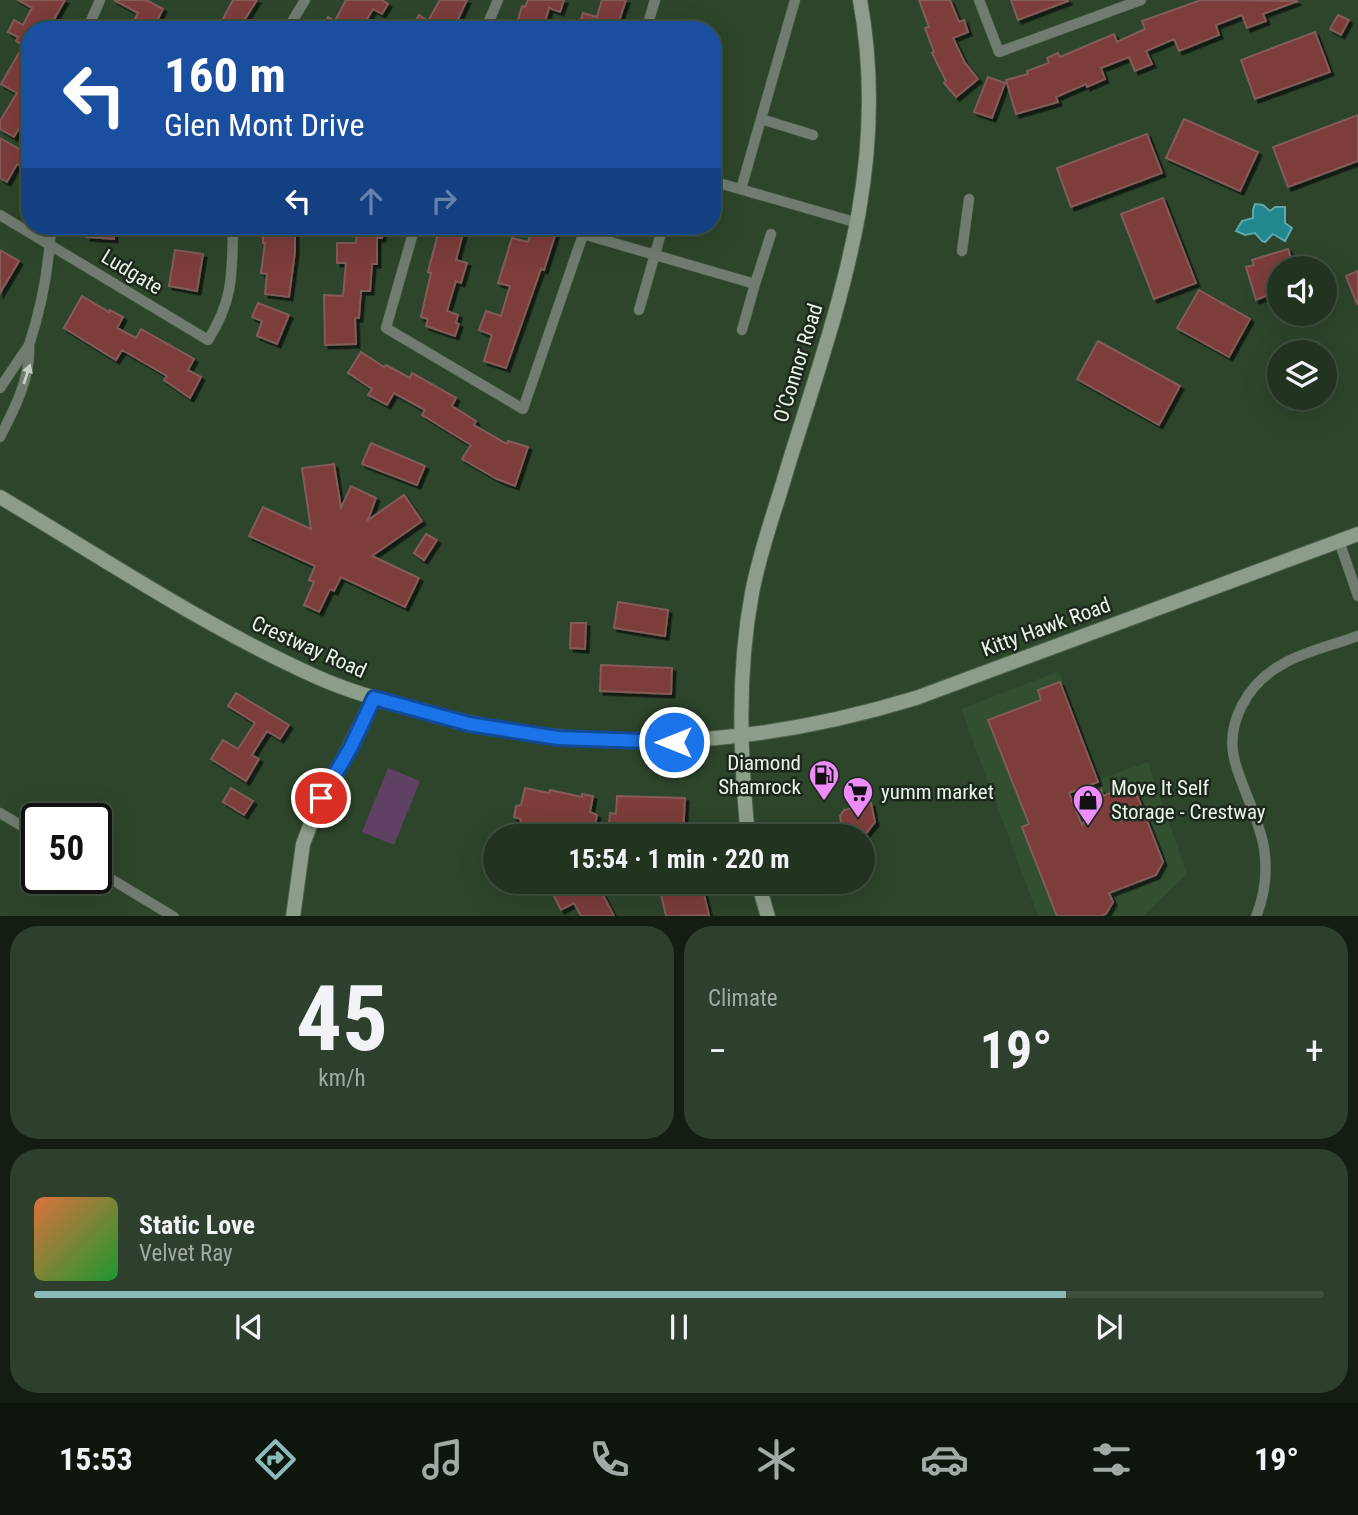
<!DOCTYPE html>
<html lang="en">
<head>
<meta charset="utf-8">
<style>
	:root { --surface:#223420; --page:#2e3f2d; --text:#f1f3f6; --muted:#a2aaa5; --line:#3f4f3e; --accent:#8bbbb9 }
	body { margin:0; font-family:"Roboto Condensed",sans-serif; background:var(--page); color:var(--text); height:100vh; display:flex; flex-direction:column; font-size:26px; white-space:nowrap }
	* { box-sizing:border-box; margin:0 }
	p { font-size:23px; color:var(--muted) }
	.icon { flex:none; width:38px; height:38px; fill:none; stroke:currentColor; stroke-width:2; stroke-linecap:round; stroke-linejoin:round }
	.map { position:relative; height:916px; overflow:hidden }
	.drawer { display:flex; flex-direction:column; gap:10px; padding:10px; background:#131d12; flex:1 }
	.drawer>* { flex:none }
	.top-card { position:absolute; left:21px; top:21px; width:700px; height:214px; border-radius:28px; box-shadow:0 7px 28px #0002,0 0 0 2px var(--line); background:#1a4fa0; color:#fff; overflow:hidden }
	.buttons { position:absolute; left:1267px; top:256px; display:grid; gap:14px }
	.buttons a { display:grid; place-items:center; width:70px; height:70px; border-radius:50%; background:var(--surface); box-shadow:0 7px 28px #0002,0 0 0 2px var(--line); font-size:35px }
	.speed { position:absolute; left:21px; top:803px; display:flex; gap:14px; font-size:35px; font-weight:700; text-align:center }
	.speed>* { display:grid; place-content:center; width:91px; height:91px; border-radius:50%; background:var(--surface); box-shadow:0 7px 28px #0002,0 0 0 2px var(--line); line-height:1 }
	.speed .limit { border:4px solid #111; border-radius:10px; background:#fff; color:#111 }
	.pin { position:absolute; display:grid; place-items:center; width:60px; height:60px; color:#fff; margin:-30px; border:4px solid #fff; border-radius:50%; box-shadow:0 2px 7px #0007 }
	.me { position:absolute; width:77px; margin:-38px; rotate:270deg; stroke-linejoin:round; filter:drop-shadow(0 0 5px #0008) }
	.turn { display:flex; align-items:center; gap:24px; height:147px; padding:0 28px; font-size:32px }
	.turn .icon { width:91px; height:91px; stroke-width:2.5 }
	.turn b { display:block; font-size:49px; line-height:60px }
	.lanes { display:flex; align-items:center; height:66px; padding:0 28px; background:#0003; justify-content:center; gap:35px; direction:ltr }
	.lanes .off { opacity:.35 }
	.big { font-size:52px; font-weight:700; line-height:1.1 }
	.drawer .tile { flex:1; display:flex; flex-direction:column; justify-content:center; gap:10px; min-width:0; padding:0 24px; border-radius:28px; background:var(--page) }
	.drawer .dial { align-items:center; gap:0 }
	.dial b { font-size:91px; line-height:1 }
	.song { display:flex; align-items:center; gap:21px }
	.cover { width:84px; height:84px; border-radius:10px; background:linear-gradient(135deg,hsl(20 70% 55%),hsl(130 70% 35%)) }
	.played { height:7px; border-radius:4px; background:linear-gradient(90deg,var(--accent) 80%,var(--line) 80%) }
	.keys { display:flex; justify-content:space-around; direction:ltr }
	.heat { display:flex; justify-content:space-between; align-items:center; font-size:38px; direction:ltr }
	.drawer .tiles { flex:1; display:grid; gap:10px; grid-template-columns:1fr 1fr }
	.tile:last-child { grid-column:span 2 }
	.trip { position:absolute; left:483px; top:824px; width:392px; height:70px; border-radius:35px; background:var(--surface); box-shadow:0 7px 28px #0002,0 0 0 2px var(--line); font-weight:700; line-height:70px; text-align:center }
	.tabs { display:flex; height:112px; justify-content:space-around; align-items:center; background:#0e150d; color:var(--muted) }
	.tabs .icon { width:49px; height:49px }
	.tabs .on { color:var(--accent) }
	.tabs b { font-size:32px; color:var(--text) }
	.map>svg:first-child { display:block }
	.built { fill:#324f30 }
	.green { fill:#5f4163 }
	.water { fill:#22878f; stroke:#5da8a9; stroke-width:2 }
	.building { fill:#7c3c3b; stroke:#835c59; stroke-width:2; filter:url(#shadow) }
	.lines { fill:none; stroke-linecap:round; stroke-linejoin:round }
	.street-casing { stroke:#4b6149; stroke-width:11 }
	.secondary-casing { stroke:#4b6149; stroke-width:16 }
	.street { stroke:#707c6f; stroke-width:10 }
	.secondary { stroke:#8c9e8a; stroke-width:14 }
	.oneway { fill:#c4d1c2 }
	.route-casing { stroke:#114b97; stroke-width:18 }
	.route { stroke:#1a73e8; stroke-width:12 }
	.labels { text-anchor:middle; stroke-width:5; stroke-linejoin:round; paint-order:stroke }
	.street-label { font-size:21px; fill:#e8f6e6; stroke:#1d281c }
	.poi-label { font-size:21px; fill:#e8f6e6; stroke:#1d281c; text-anchor:start }
</style>
</head>
<body>
<div class="map">
<svg width="1358" height="917" viewBox="0 0 1358 917">
	<defs>
		<filter id="shadow"><feDropShadow dx="3.5" dy="3.5" stdDeviation="0" flood-color="#0009"/></filter>
	</defs>
	<rect width="100%" height="100%" fill="#2d452b"/>
	<path class="built" d="M1059,671L1097,780L1148,762L1187,874L1143,916H1038L961,709Z"/>
	<path class="green" d="M388,768L420,781L394,845L362,832Z"/>
	<path class="water" d="M1255,204L1263,205L1270,211L1275,207H1285V223L1292,228L1285,241L1273,234L1265,242L1262,241L1255,233L1245,235L1236,231L1242,221L1253,218V210Z"/>
	<path class="building" d="M18,0H65L48,30H30V131L21,125L14,137L0,129V121L17,93L1,84L23,46L16,41L18,37L8,32L14,20L23,25L32,8Z
		M114,0H146L163,9L157,21L173,30H129L138,13Z
		M233,0H257L245,19L264,30H217Z
		M346,0H382L388,4L382,14L373,9L361,30H321L328,17L335,21Z
		M440,0H467L453,30H410L419,15L428,21Z
		M528,0H564L560,12L549,8L543,30H526L516,27L522,6L525,7Z
		M602,0H626L616,30H578L583,13L597,17Z
		M919,0H950L959,22L964,20L968,32L953,38L965,63L978,79L956,97L944,83L946,81L932,53L934,52L925,28L929,27Z
		M1011,0H1068V1L1018,20Z
		M1201,0L1298,1L1263,14L1266,21L1247,28L1242,15L1216,25L1219,35L1179,51L1174,39L1146,51L1152,64L1135,71L1129,57L1101,68L1105,79L1087,87L1086,84L1056,97L1058,102L1016,114L1006,80L1028,74L1027,71L1049,63L1047,58L1058,53L1060,57L1114,34L1117,42L1145,29L1142,21Z
		M1338,15L1349,20L1341,35L1330,29Z
		M1315,32L1330,72L1255,99L1241,60Z
		M988,77L1005,83L992,118L974,112Z
		M1358,115V161L1288,187L1273,147Z
		M1184,119L1258,152L1240,191L1166,158Z
		M1147,134L1162,173L1071,207L1057,168Z
		M0,138L30,155L23,167L17,164L7,182L0,178Z
		M1163,198L1196,283L1154,299L1121,214Z
		M88,226H114V239L87,237Z
		M263,226H295V252L289,297L265,294L267,274L261,273L265,243H263Z
		M357,226H383L382,238H377V264H372L370,291H361L359,318H355L356,344L325,345L324,295L343,296L346,263H337V243H356Z
		M440,226H465L456,260L467,263L461,283L456,281L447,311L458,315L456,323L459,324L455,336L426,326L428,319L421,317L431,273L428,272Z
		M533,226H558L544,270L541,269L506,368L484,361L492,335L479,330L486,311L501,316L510,286L498,283L512,238L528,242Z
		M1288,249L1291,258L1301,255L1305,268H1279V291L1256,300L1246,267L1254,265L1252,260Z
		M0,250L19,261L0,293Z
		M175,250L203,254L197,291L169,286Z
		M1358,271V304H1357L1346,276Z
		M1199,290L1250,319L1229,357L1177,328Z
		M82,296L109,312L110,310L123,317L117,328L136,338L141,329L194,359L188,370L201,377L190,398L164,380L167,376L122,350L116,360L64,328Z
		M258,303L289,315L277,344L257,336L262,321L252,317Z
		M1098,341L1180,386L1159,425L1077,379Z
		M361,352L384,367L386,365L410,378L412,373L456,398L452,406L476,421L474,425L507,444L508,441L528,447L515,486L497,479L462,459L471,445L422,415L425,410L394,393L387,405L368,395L372,389L348,373Z
		M371,443L425,466L417,485L362,464Z
		M334,464L341,508L351,486L376,498L368,520L404,495L422,521L372,556L419,578L405,607L341,577L334,591L330,589L319,612L304,605L314,582L309,580L315,566L249,536L263,507L311,529L302,468Z
		M426,534L437,540L424,560L414,553Z
		M618,602L668,610L665,636L614,628Z
		M571,623H586L585,649L570,648Z
		M601,665L672,668L671,694L600,691Z
		M1060,682L1098,782L1069,793L1082,825L1101,790L1103,796L1127,786L1135,790L1163,862L1156,875L1109,893L1113,902L1106,914L1100,916H1057L1022,827L1029,824L988,720L1041,700L1038,690Z
		M236,693L289,725L280,739L267,731L252,755L259,759L246,781L211,759L223,740L238,749L255,723L228,706Z
		M231,788L253,801L244,815L223,802Z
		M525,788L549,793L550,790L582,797V794L593,796L590,812L597,815L595,825L590,826L587,836H552L519,829L521,819L514,817L516,806L521,805Z
		M617,796L685,798L683,836H616V828L609,825L610,813L616,814Z
		M871,803L875,822L864,836H843L840,816L844,810Z
		M566,882H596L614,916H581L574,903L561,910L553,894L568,886Z
		M658,882H701L709,915L666,916Z"/>
	<g class="lines">
		<g class="street-casing">
			<path id="street" d="M979,0L999,52L1141,0
				M87,30L100,0
				M287,30L305,0
				M485,30L498,0
				M646,30L655,0
				M761,119L813,135
				M712,181L858,223
				M741,189L795,0
				M0,215L208,340C234,299 232,273 233,226
				M415,226L386,328L523,409L586,226
				M583,234L755,284L771,234
				M962,251L969,199
				M639,310L663,226
				M742,330L755,284
				M29,345C42,306 49,266 51,226
				M0,388L29,345C31,377 15,408 0,437
				M1339,541L1358,596
				M0,813L37,835
				M96,870L174,917
				M1256,917C1265,894 1268,873 1264,848C1259,818 1243,791 1235,762C1224,723 1249,682 1283,664C1305,651 1334,645 1358,636"/>
		</g>
		<g class="secondary-casing">
			<path id="secondary" d="M0,497C103,558 207,628 317,677C350,692 386,702 422,711C592,757 748,749 916,698L1358,534
				M748,836C740,756 737,673 752,593C760,550 776,508 788,466C837,308 891,168 860,0
				M758,882L768,917
				M293,917L303,844L313,818L374,698"/>
		</g>
		<use href="#street" class="street"/>
		<use href="#secondary" class="secondary"/>
	</g>
	<defs><path id="oneway-solid" d="M-6-.8H1V-3.2L6.5 0L1 3.2V.8H-6Z" transform="scale(1.75)"/></defs>
	<use class="oneway" href="#oneway-solid" transform="translate(27 374) rotate(-72)"/>
	<g class="lines">
		<g class="route-casing">
			<path id="route" d="M321,798L351,747L374,698L469,724L558,738L674,742"/>
		</g>
		<use href="#route" class="route"/>
	</g>
	<defs>
		<g id="fuel-pin" transform="scale(1.575)"><path d="M0 17L-7.5 6A9.5 9.5 0 1 1 7.5 6Z" fill="#ed8cfa" stroke="#1d281c"/><path d="M-5.5-6h7V0h2V4h1.3V-2.5L3-4.5l.8-.8L6-3V5H2.5V1h-1V6h-7ZM-4.2-4.7v3.2H.2V-4.7Z" fill="#111"/></g>
		<g id="supermarket-pin" transform="scale(1.575)"><path d="M0 17L-7.5 6A9.5 9.5 0 1 1 7.5 6Z" fill="#ed8cfa" stroke="#1d281c"/><path d="M-6-5.5h2.5l.6 2H6L4.5 2H-2.5L-4.4-4H-6ZM-1.5 3.2a1.3 1.3 0 1 0 .1 0ZM3 3.2a1.3 1.3 0 1 0 .1 0Z" fill="#111"/></g>
		<g id="shop-pin" transform="scale(1.575)"><path d="M0 17L-7.5 6A9.5 9.5 0 1 1 7.5 6Z" fill="#ed8cfa" stroke="#1d281c"/><path d="M-5-2.5h2.3a2.7 3.5 0 0 1 5.4 0H5L5.5 6h-11ZM-1.5-2.5h3a1.5 2.3 0 0 0-3 0Z" fill="#111"/></g>
	</defs>
	<g fill-rule="evenodd">
		<use href="#fuel-pin" x="824" y="775"/>
		<use href="#supermarket-pin" x="858" y="792"/>
		<use href="#shop-pin" x="1088" y="800"/>
	</g>
	<g class="labels">
		<g class="street-label">
			<text transform="translate(132 272) rotate(31)" y="7">Ludgate</text>
			<text transform="translate(798 363) rotate(-73)" y="7">O'Connor Road</text>
			<text transform="translate(1046 627) rotate(-20)" y="7">Kitty Hawk Road</text>
			<text transform="translate(309 647) rotate(24)" y="7">Crestway Road</text>
		</g>
		<g class="poi-label">
			<text x="801" y="770" text-anchor="end">Diamond<tspan x="801" dy="24">Shamrock</tspan></text>
			<text x="1111" y="795">Move It Self<tspan x="1111" dy="24">Storage - Crestway</tspan></text>
			<text x="881" y="799">yumm market</text>
		</g>
	</g>
</svg>
<div class="buttons">
<a><svg class="icon" aria-label="sound" viewBox="0 0 24 24"><path d="M4 9h4l5-4v14l-5-4H4zM17 9q2 3 0 6"/></svg></a>
<a><svg class="icon" aria-label="layers" viewBox="0 0 24 24"><path d="M12 4l9 5-9 5-9-5zM3 14l9 5 9-5"/></svg></a>
</div>
<div class="speed"><div class="limit">50</div></div>
<div class="pin" style="left:321px;top:798px;background:#d93025"><svg class="icon" aria-label="arrive" viewBox="0 0 24 24"><path d="M6 21V4h12l-3 4 3 4H6"/></svg></div>
<svg class="me" style="left:674px;top:742px" viewBox="-20 -20 40 40"><circle r="17" fill="#1a73e8" stroke="#fff" stroke-width="3"/><path d="M0-11L8 9 0 5-8 9z" fill="#fff"/></svg>
<div class="trip">15:54 · 1 min · 220 m</div>
<div class="top-card">
<div class="turn"><svg class="icon" aria-label="left" viewBox="0 0 24 24"><path d="M17 20v-9H6M10 6l-5 5 5 5"/></svg><div><b>160 m</b>Glen Mont Drive</div></div>
<div class="lanes"><svg class="icon" aria-label="left" viewBox="0 0 24 24"><path d="M17 20v-9H6M10 6l-5 5 5 5"/></svg><svg class="icon off" aria-label="ahead" viewBox="0 0 24 24"><path d="M12 20V5M6 11l6-6 6 6"/></svg><svg class="icon off" aria-label="right" viewBox="0 0 24 24"><path d="M7 20v-9h11M14 6l5 5-5 5"/></svg></div>
</div>
</div>
<section class="drawer">
<div class="tiles">
<div class="tile dial"><b>45</b><p>km/h</p></div>
<div class="tile"><p>Climate</p>
<div class="heat"><a>−</a><b class="big">19°</b><a>+</a></div>
</div>
<div class="tile">
<div class="song"><i class="cover"></i><div><b>Static Love</b><p>Velvet Ray</p></div></div>
<div class="played"></div>
<div class="keys"><svg class="icon" aria-label="previous" viewBox="0 0 24 24"><path d="M18 5L8 12l10 7zM5 5v14"/></svg><svg class="icon" aria-label="pause" viewBox="0 0 24 24"><path d="M8 5v14M16 5v14"/></svg><svg class="icon" aria-label="next" viewBox="0 0 24 24"><path d="M6 5l10 7-10 7zM19 5v14"/></svg></div>
</div>
</div>
</section>
<nav class="tabs">
<b>15:53</b>
<svg class="icon on" aria-label="directions" viewBox="0 0 24 24"><path d="M12 3l9 9-9 9-9-9zM9 14v-3h6M13 9l2 2-2 2"/></svg>
<svg class="icon" aria-label="music" viewBox="0 0 24 24"><path d="M9 18V5l10-2v13"/><circle cx="6" cy="18" r="3"/><circle cx="16" cy="16" r="3"/></svg>
<svg class="icon" aria-label="phone" viewBox="0 0 24 24"><path d="M5 4h4l2 5-3 2q2 4 5 5l2-3 5 2v4C11 20 4 13 5 4z"/></svg>
<svg class="icon" aria-label="climate" viewBox="0 0 24 24"><path d="M12 3v18M4 7l16 10M4 17L20 7"/></svg>
<svg class="icon" aria-label="car" viewBox="0 0 24 24"><path d="M5 17H2v-5l4-1 3-4h7l3 4 3 1v5h-3M9 17h6M6 11h13"/><circle cx="7" cy="17" r="2"/><circle cx="17" cy="17" r="2"/></svg>
<svg class="icon" aria-label="filters" viewBox="0 0 24 24"><path d="M4 7h16M4 17h16"/><circle cx="9" cy="7" r="2"/><circle cx="15" cy="17" r="2"/></svg>
<b>19°</b>
</nav>
</body>
</html>
